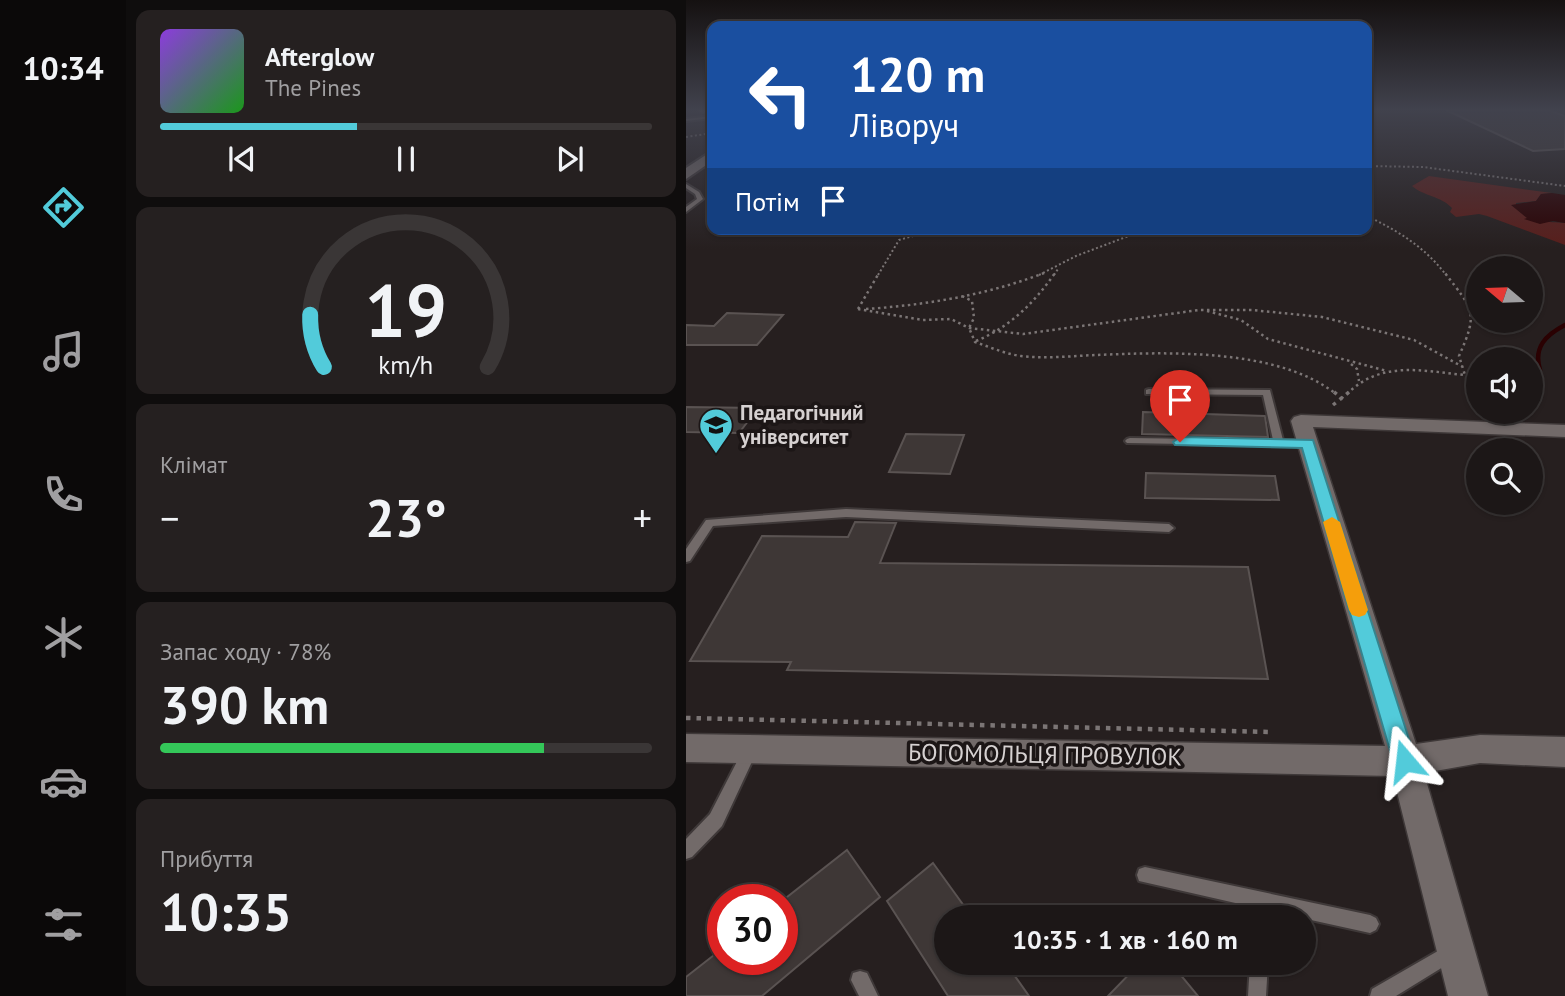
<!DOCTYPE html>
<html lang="uk">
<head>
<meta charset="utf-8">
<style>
	:root { --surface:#1c1717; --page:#252020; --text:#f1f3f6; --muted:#a09fa1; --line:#3a3636; --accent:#52cbda }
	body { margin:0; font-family:"PT Sans",sans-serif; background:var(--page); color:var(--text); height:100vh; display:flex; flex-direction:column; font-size:26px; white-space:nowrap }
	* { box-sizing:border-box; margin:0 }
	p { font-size:23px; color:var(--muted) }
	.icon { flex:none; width:38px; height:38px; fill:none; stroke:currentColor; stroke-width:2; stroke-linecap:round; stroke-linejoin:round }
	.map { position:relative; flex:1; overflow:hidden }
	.details { display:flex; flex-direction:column; gap:10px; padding:10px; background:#0f0d0d; width:560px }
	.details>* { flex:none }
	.top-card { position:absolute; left:21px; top:21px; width:665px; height:214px; border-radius:14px; box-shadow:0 2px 5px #0004,0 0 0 2px var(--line); background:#1a4fa0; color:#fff; overflow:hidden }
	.needle { width:46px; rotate:289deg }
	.buttons { position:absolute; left:780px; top:256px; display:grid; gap:14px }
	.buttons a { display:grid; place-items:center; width:77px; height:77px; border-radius:50%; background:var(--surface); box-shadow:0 2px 5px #0004,0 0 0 2px var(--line); font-size:35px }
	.speed { position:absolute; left:21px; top:884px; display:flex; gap:14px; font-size:35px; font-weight:700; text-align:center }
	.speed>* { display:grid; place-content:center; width:91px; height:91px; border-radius:50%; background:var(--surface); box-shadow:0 2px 5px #0004,0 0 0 2px var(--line); line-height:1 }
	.speed .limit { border:10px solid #d22; background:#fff; color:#111 }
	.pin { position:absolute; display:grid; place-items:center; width:60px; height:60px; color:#fff; margin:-72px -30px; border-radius:50% 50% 50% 0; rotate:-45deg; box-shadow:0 0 7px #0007 }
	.pin .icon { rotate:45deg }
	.me { position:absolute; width:77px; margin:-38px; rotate:343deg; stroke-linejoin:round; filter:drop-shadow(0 0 5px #0008) }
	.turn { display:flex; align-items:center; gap:24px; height:147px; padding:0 28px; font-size:32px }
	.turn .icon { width:91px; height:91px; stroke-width:2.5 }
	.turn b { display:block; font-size:49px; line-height:60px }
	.then { display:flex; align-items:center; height:66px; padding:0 28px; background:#0003; gap:14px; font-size:26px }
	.big { font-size:52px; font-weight:800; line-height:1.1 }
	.details .tile { flex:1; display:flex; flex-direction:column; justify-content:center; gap:10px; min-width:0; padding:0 24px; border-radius:14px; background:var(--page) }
	.details .dial { align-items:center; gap:0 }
	.dial svg { height:182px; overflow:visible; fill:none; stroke:var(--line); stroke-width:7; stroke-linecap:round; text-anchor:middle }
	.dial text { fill:var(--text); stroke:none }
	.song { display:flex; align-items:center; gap:21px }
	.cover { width:84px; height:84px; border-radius:10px; background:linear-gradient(135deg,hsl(270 70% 55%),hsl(120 70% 35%)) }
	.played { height:7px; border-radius:4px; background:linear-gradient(90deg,var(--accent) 40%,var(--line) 40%) }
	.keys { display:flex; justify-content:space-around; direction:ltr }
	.heat { display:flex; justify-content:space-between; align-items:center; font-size:38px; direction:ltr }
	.charge { height:10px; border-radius:5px; background:linear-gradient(90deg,#34c759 78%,var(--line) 0) }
	.trip { position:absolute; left:248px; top:905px; width:382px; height:70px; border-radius:35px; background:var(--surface); box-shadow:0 2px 5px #0004,0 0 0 2px var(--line); font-weight:800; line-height:70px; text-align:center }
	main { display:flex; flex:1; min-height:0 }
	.dock { display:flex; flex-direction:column; width:126px; justify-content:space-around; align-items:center; background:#0b0909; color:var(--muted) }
	.dock .icon { width:49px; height:49px }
	.dock .on { color:var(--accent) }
	.dock b { font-size:32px; color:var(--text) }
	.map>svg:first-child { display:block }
	.green { fill:#581e1b }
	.water { fill:#2a0102 }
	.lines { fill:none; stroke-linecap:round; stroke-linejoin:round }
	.stream { stroke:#2a0102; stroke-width:4.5 }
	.building { fill:#3e3736; stroke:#5a5352; stroke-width:2 }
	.service-casing { stroke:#3f3939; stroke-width:4 }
	.minor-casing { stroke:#3f3939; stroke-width:3 }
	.tertiary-casing { stroke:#3f3939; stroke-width:4 }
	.path-far3 { stroke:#7b7575; stroke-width:2; stroke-dasharray:2 2.5; stroke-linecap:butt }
	.path-far2 { stroke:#7b7575; stroke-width:2.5; stroke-dasharray:2.5 3.5; stroke-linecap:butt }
	.path-far1 { stroke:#7b7575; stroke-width:3.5; stroke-dasharray:3.5 5; stroke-linecap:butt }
	.path { stroke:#7b7575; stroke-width:4.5; stroke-dasharray:4.5 6; stroke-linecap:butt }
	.service { fill:#726a69; fill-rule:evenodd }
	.minor { fill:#726a69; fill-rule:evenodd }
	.tertiary { fill:#726a69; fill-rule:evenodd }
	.route { fill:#52cbda; stroke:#35848e; stroke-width:2 }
	.slow { fill:#f59e0b }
	.labels { text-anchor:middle; stroke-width:7; stroke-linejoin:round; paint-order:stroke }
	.poi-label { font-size:21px; font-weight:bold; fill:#d6d1d1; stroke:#1c1616; text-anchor:start }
	.near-street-label { font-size:24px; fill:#d6d1d1; stroke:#1c1616 }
</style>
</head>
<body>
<main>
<nav class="dock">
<b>10:34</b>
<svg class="icon on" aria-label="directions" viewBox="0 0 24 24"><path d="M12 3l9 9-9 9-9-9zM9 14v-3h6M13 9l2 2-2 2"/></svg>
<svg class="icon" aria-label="music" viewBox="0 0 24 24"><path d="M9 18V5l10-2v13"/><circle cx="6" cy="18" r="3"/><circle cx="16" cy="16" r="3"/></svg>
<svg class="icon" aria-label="phone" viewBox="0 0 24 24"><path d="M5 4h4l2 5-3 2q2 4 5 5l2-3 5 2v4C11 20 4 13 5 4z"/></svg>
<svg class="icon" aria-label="climate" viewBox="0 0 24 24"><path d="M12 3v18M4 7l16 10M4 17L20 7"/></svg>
<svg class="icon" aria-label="car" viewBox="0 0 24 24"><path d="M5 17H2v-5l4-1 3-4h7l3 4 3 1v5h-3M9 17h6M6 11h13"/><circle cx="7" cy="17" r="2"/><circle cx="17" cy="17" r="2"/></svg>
<svg class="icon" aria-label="filters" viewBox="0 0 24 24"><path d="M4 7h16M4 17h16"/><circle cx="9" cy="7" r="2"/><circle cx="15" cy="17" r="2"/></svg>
</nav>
<section class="details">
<div class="tile">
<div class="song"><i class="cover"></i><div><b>Afterglow</b><p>The Pines</p></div></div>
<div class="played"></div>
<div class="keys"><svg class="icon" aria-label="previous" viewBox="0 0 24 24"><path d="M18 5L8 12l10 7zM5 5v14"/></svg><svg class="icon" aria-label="pause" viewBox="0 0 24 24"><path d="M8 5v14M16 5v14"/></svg><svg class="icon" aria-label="next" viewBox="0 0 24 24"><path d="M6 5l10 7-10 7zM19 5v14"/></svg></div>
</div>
<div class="tile dial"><svg viewBox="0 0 100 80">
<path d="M14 69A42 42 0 1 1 86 69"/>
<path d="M14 69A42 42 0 0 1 8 46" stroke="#52cbda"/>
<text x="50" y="56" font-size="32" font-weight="700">19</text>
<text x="50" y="72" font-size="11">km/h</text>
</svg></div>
<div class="tile"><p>Клімат</p>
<div class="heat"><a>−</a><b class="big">23°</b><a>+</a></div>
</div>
<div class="tile"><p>Запас ходу · 78%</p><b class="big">390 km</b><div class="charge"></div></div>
<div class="tile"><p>Прибуття</p><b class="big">10:35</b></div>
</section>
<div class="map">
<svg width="879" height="996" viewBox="0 0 879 996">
	<rect width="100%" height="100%" fill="#261f1f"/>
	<path class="green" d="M743,176L866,193L855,194L850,201L830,203V207C846,227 857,220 879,223V245L801,216L793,214L770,217L764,212L766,208C755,196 737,196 726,186Z"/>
	<path class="water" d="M866,193L879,195V223L867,221L854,224L838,219L841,218L825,205L850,201L855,194Z"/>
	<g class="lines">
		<path class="stream" d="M854,370C847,347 860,335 879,325"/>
	</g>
	<path class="building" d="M760,110H862L879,116V149L847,151Z
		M41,313L97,315L71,345H0V325L28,326Z
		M0,407L72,408L53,433L0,432Z
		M457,412L579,416L582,437L456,434Z
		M220,434L278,435L264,474L203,472Z
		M460,473L589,476L593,500L459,498Z
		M169,522L210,523L194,563L562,567L582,679L101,670L105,662L4,661L76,536L162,537Z
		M161,850L194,897L76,996H0V977L37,948V959H96V901Z
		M247,863L286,917H261V962H319L343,996H262L201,901Z
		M455,962H484L512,996H422Z"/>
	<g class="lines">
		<g class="service-casing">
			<path id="service" d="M26,116V118L0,121V119Z
				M0,184L13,192L17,199L0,212V207L11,199L9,194L0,188Z
				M463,389L584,390L597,440H622L627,443L622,446L441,443L439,441L441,439L444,438L587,440L577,395L460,394V390Z
				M160,509L483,524L488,528L483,532L160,517L27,526L4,561L0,562V549L20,520Z
				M64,744L69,746L71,751L36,826L6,857L0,859V839L24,814L59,746Z
				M459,867L684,915L690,918L693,924L690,930L684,933L584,911V917H566L567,907L453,881L451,875L453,869Z
				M764,944L770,947L773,953L770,959L710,996H684L686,989Z
				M564,962H582L580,996H562Z
				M174,971L181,973L192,996H173L165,980L167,973Z"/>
		</g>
		<g class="minor-casing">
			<path id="minor" d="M13,110H26V114L14,112Z
				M615,415L879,425V437L627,427L730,744L794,735L879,737V767L794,763L738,773L802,996H762L707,776L0,762V734L699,746L605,421L608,417Z"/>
		</g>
		<g class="tertiary-casing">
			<path id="tertiary" d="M26,151V161L0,179V168Z"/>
		</g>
		<path class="path-far3" d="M0,137L26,133
			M681,166L737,167L879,186
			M681,216C712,231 739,247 760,275
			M192,275L213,240L252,229
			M353,275L390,256L461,229
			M368,275L372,269"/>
		<path class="path-far2" d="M276,296L286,301L288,318L283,328L289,342C304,347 319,354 335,356C360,359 385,356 410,355C482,352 592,348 650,394
			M172,309L237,320L265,319L283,328L337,334L513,310H566L636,317L728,340L777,367
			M172,309L193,273
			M180,309C240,305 301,295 358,273
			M521,311L555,320L582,339L701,371
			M290,341C324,327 348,303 369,273
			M665,364L671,369L673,381
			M661,394C695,360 736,371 779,375L773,356C793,311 787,310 759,273"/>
		<path class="path-far1" d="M648,392L657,399
			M647,405L663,392"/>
		<path class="path" d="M0,718L586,732"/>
		<use href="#service" class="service"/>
		<use href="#minor" class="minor"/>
		<use href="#tertiary" class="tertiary"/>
	</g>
	<linearGradient id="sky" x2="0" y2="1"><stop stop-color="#151111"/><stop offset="0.44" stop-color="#41424d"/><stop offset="1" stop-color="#41424d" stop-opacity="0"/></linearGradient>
	<rect width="879" height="249" fill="url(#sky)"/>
	<path class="route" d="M494,437L627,440L730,761L727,769L719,772L711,769L707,761L616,448L489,445L487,442Z"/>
	<path class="slow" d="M646,517L654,522L682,610L679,615L673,617L666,615L663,610L637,522Z"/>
	<defs>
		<g id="university-pin" transform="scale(1.75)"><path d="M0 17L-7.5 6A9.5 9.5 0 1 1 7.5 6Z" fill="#52cbda" stroke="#1c1616"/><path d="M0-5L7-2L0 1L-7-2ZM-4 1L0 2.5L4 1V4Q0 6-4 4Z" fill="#111"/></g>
	</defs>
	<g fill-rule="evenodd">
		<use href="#university-pin" x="30" y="425"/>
	</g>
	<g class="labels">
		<g class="poi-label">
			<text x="54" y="420">Педагогічний<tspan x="54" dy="24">університет</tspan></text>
		</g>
		<g class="near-street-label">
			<text transform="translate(359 755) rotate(1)" y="8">БОГОМОЛЬЦЯ ПРОВУЛОК</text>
		</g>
	</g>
</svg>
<div class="buttons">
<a><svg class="needle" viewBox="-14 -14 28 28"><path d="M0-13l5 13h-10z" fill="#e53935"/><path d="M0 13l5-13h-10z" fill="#a09fa1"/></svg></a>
<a><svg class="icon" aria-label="sound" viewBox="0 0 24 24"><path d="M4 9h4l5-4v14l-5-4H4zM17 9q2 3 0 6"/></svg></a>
<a><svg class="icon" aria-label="search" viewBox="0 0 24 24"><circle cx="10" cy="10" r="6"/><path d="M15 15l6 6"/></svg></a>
</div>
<div class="speed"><div class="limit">30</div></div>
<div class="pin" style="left:494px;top:442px;background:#d93025"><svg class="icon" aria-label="arrive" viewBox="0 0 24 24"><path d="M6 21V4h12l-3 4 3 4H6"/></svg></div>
<svg class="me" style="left:719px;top:761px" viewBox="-20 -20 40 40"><path d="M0-17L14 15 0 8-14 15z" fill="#52cbda" stroke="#fff" stroke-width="4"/></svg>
<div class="trip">10:35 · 1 хв · 160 m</div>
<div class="top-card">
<div class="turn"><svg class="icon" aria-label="left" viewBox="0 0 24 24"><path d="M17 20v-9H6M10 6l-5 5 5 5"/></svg><div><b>120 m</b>Ліворуч</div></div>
<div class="then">Потім<svg class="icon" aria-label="arrive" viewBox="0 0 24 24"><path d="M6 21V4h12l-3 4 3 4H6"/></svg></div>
</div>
</div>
</main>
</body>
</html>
